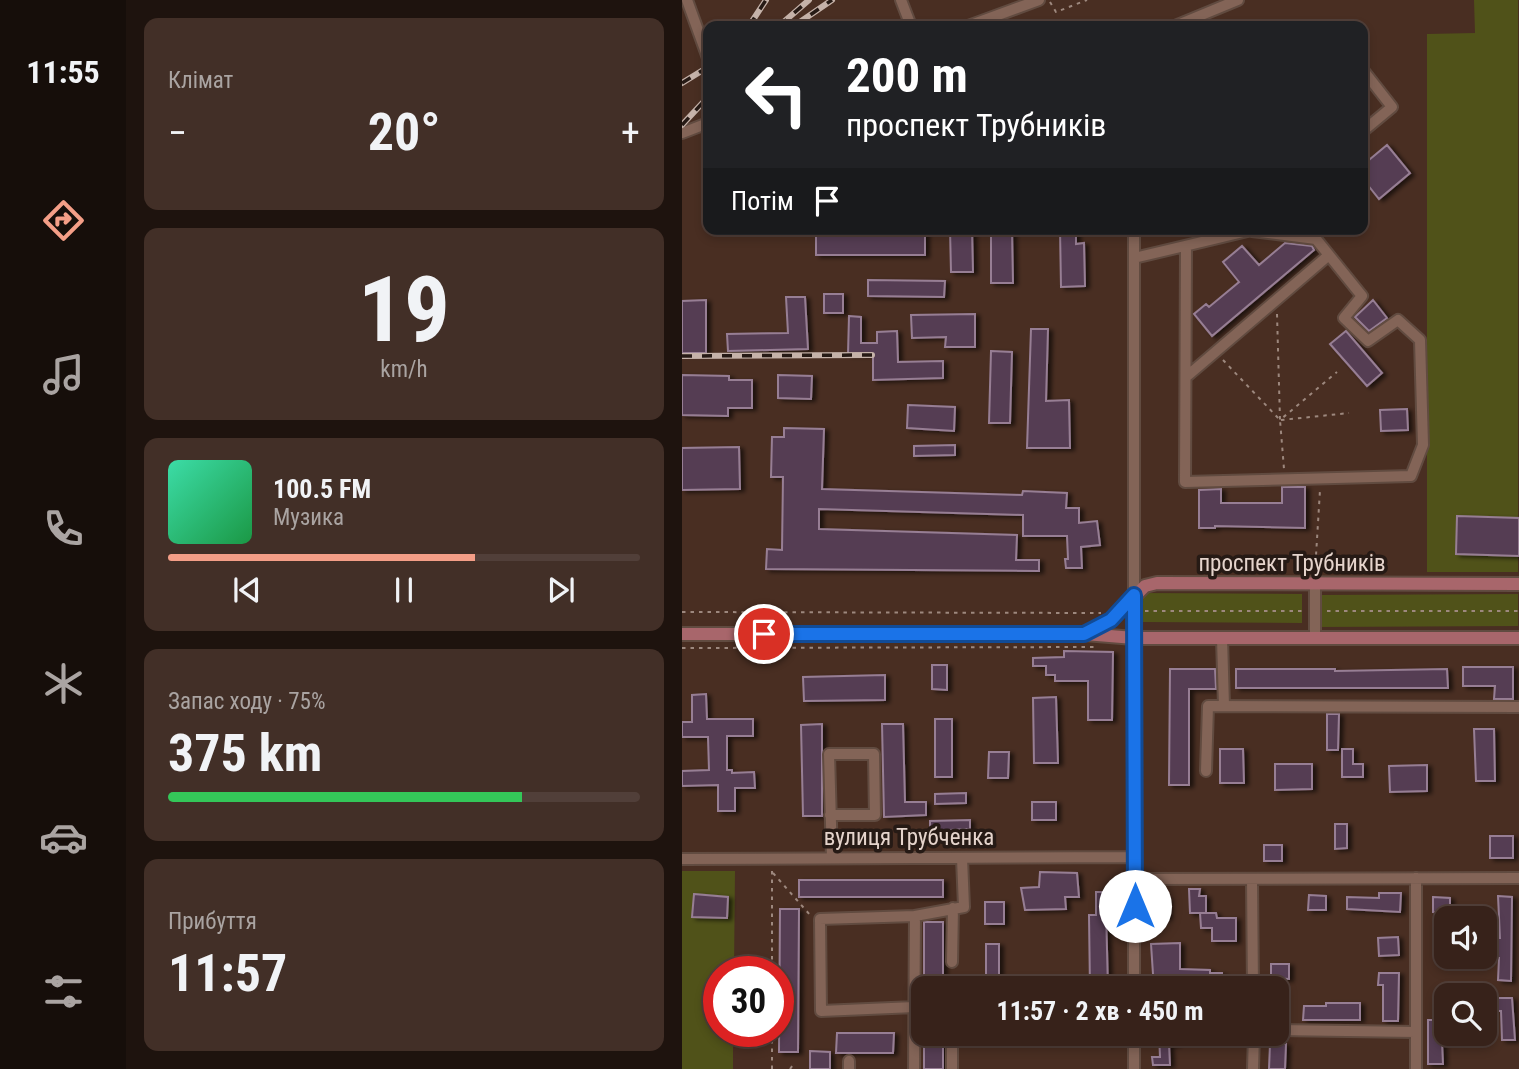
<!DOCTYPE html>
<html lang="uk">
<head>
<meta charset="utf-8">
<style>
	:root { --surface:#37221a; --page:#422f27; --text:#f1f3f6; --muted:#aaa4a2; --line:#513f39; --accent:#f49e87 }
	body { margin:0; font-family:"Roboto Condensed",sans-serif; background:var(--page); color:var(--text); height:100vh; display:flex; flex-direction:column; font-size:26px; white-space:nowrap }
	* { box-sizing:border-box; margin:0 }
	p { font-size:23px; color:var(--muted) }
	.icon { flex:none; width:38px; height:38px; fill:none; stroke:currentColor; stroke-width:2; stroke-linecap:round; stroke-linejoin:round }
	.map { position:relative; flex:1; overflow:hidden }
	.panel { display:flex; flex-direction:column; gap:18px; padding:18px; background:#1e130e; width:556px }
	.panel>* { flex:none }
	.guide { position:absolute; left:21px; top:21px; width:665px; height:214px; border-radius:14px; box-shadow:0 4px 10px #0003,0 0 0 2px var(--line); background:#202124; color:#fff; overflow:hidden }
	.buttons { position:absolute; left:752px; top:906px; display:grid; gap:14px }
	.buttons a { display:grid; place-items:center; width:63px; height:63px; border-radius:14px; background:var(--surface); box-shadow:0 4px 10px #0003,0 0 0 2px var(--line); font-size:35px }
	.speed { position:absolute; left:21px; top:956px; display:flex; gap:14px; font-size:35px; font-weight:700; text-align:center }
	.speed>* { display:grid; place-content:center; width:91px; height:91px; border-radius:50%; background:var(--surface); box-shadow:0 4px 10px #0003,0 0 0 2px var(--line); line-height:1 }
	.speed .limit { border:10px solid #d22; background:#fff; color:#111 }
	.pin { position:absolute; display:grid; place-items:center; width:60px; height:60px; color:#fff; margin:-30px; border:4px solid #fff; border-radius:50%; box-shadow:0 2px 7px #0007 }
	.me { position:absolute; width:77px; margin:-38px; rotate:0deg; stroke-linejoin:round; filter:drop-shadow(0 0 5px #0008) }
	.turn { display:flex; align-items:center; gap:24px; height:147px; padding:0 28px; font-size:32px }
	.turn .icon { width:91px; height:91px; stroke-width:2.5 }
	.turn b { display:block; font-size:49px; line-height:60px }
	.then { display:flex; align-items:center; height:66px; padding:0 28px; background:#0003; gap:14px; font-size:26px }
	.big { font-size:52px; font-weight:700; line-height:1.1 }
	.panel .card { flex:1; display:flex; flex-direction:column; justify-content:center; gap:10px; min-width:0; padding:0 24px; border-radius:14px; background:var(--page) }
	.panel .dial { align-items:center; gap:0 }
	.dial b { font-size:91px; line-height:1 }
	.song { display:flex; align-items:center; gap:21px }
	.cover { width:84px; height:84px; border-radius:10px; background:linear-gradient(135deg,hsl(160 70% 55%),hsl(140 70% 35%)) }
	.played { height:7px; border-radius:4px; background:linear-gradient(90deg,var(--accent) 65%,var(--line) 65%) }
	.keys { display:flex; justify-content:space-around; direction:ltr }
	.heat { display:flex; justify-content:space-between; align-items:center; font-size:38px; direction:ltr }
	.charge { height:10px; border-radius:5px; background:linear-gradient(90deg,#34c759 75%,var(--line) 0) }
	.trip { position:absolute; left:229px; top:976px; width:378px; height:70px; border-radius:14px; background:var(--surface); box-shadow:0 4px 10px #0003,0 0 0 2px var(--line); font-weight:700; line-height:70px; text-align:center }
	main { display:flex; flex:1; min-height:0 }
	.tabs { display:flex; flex-direction:column; width:126px; justify-content:space-around; align-items:center; background:#160e0a; color:var(--muted) }
	.tabs .icon { width:49px; height:49px }
	.tabs .current { color:var(--accent) }
	.tabs b { font-size:32px; color:var(--text) }
	.map>svg:first-child { display:block }
	.green { fill:#505219 }
	.building { fill:#553e53; stroke:#977e94; stroke-width:2; filter:url(#shadow) }
	.lines { fill:none; stroke-linecap:round; stroke-linejoin:round }
	.minor-casing { stroke:#614b40; stroke-width:14 }
	.major-casing { stroke:#614b40; stroke-width:16 }
	.path { stroke:#9d887e; stroke-width:2; stroke-dasharray:3.5 5; stroke-linecap:butt }
	.minor { stroke:#836457; stroke-width:10 }
	.major { stroke:#a8666b; stroke-width:12 }
	.rail-casing { stroke:#c5b2a9; stroke-width:6 }
	.rail { stroke:#261a15; stroke-width:3.5; stroke-dasharray:10; stroke-linecap:butt }
	.route-casing { stroke:#114b97; stroke-width:18 }
	.route { stroke:#1a73e8; stroke-width:12 }
	.labels { text-anchor:middle; stroke-width:7; stroke-linejoin:round; paint-order:stroke }
	.street-label { font-size:23px; fill:#e5d4cc; stroke:#261a15 }
</style>
</head>
<body>
<main>
<nav class="tabs">
<b>11:55</b>
<svg class="icon current" aria-label="directions" viewBox="0 0 24 24"><path d="M12 3l9 9-9 9-9-9zM9 14v-3h6M13 9l2 2-2 2"/></svg>
<svg class="icon" aria-label="music" viewBox="0 0 24 24"><path d="M9 18V5l10-2v13"/><circle cx="6" cy="18" r="3"/><circle cx="16" cy="16" r="3"/></svg>
<svg class="icon" aria-label="phone" viewBox="0 0 24 24"><path d="M5 4h4l2 5-3 2q2 4 5 5l2-3 5 2v4C11 20 4 13 5 4z"/></svg>
<svg class="icon" aria-label="climate" viewBox="0 0 24 24"><path d="M12 3v18M4 7l16 10M4 17L20 7"/></svg>
<svg class="icon" aria-label="car" viewBox="0 0 24 24"><path d="M5 17H2v-5l4-1 3-4h7l3 4 3 1v5h-3M9 17h6M6 11h13"/><circle cx="7" cy="17" r="2"/><circle cx="17" cy="17" r="2"/></svg>
<svg class="icon" aria-label="filters" viewBox="0 0 24 24"><path d="M4 7h16M4 17h16"/><circle cx="9" cy="7" r="2"/><circle cx="15" cy="17" r="2"/></svg>
</nav>
<section class="panel">
<div class="card"><p>Клімат</p>
<div class="heat"><a>−</a><b class="big">20°</b><a>+</a></div>
</div>
<div class="card dial"><b>19</b><p>km/h</p></div>
<div class="card">
<div class="song"><i class="cover"></i><div><b>100.5 FM</b><p>Музика</p></div></div>
<div class="played"></div>
<div class="keys"><svg class="icon" aria-label="previous" viewBox="0 0 24 24"><path d="M18 5L8 12l10 7zM5 5v14"/></svg><svg class="icon" aria-label="pause" viewBox="0 0 24 24"><path d="M8 5v14M16 5v14"/></svg><svg class="icon" aria-label="next" viewBox="0 0 24 24"><path d="M6 5l10 7-10 7zM19 5v14"/></svg></div>
</div>
<div class="card"><p>Запас ходу · 75%</p><b class="big">375 km</b><div class="charge"></div></div>
<div class="card"><p>Прибуття</p><b class="big">11:57</b></div>
</section>
<div class="map">
<svg width="837" height="1069" viewBox="0 0 837 1069">
	<defs>
		<filter id="shadow"><feDropShadow dx="4" dy="2" stdDeviation="2" flood-color="#0009"/></filter>
	</defs>
	<rect width="100%" height="100%" fill="#492e22"/>
	<path class="green" d="M792,0H836V572H745V34L793,33Z
		M461,593L620,594V623L461,622Z
		M836,594V626L638,627V595Z
		M0,871H53L52,971H37V1031H51V1069H0Z"/>
	<path class="building" d="M705,145L728,173L697,199L681,179V165Z
		M134,229H243V255H134Z
		M268,229H290L291,272H269Z
		M378,229H394V244L402,243L403,286L379,287Z
		M309,230H330L331,283H309Z
		M603,243L630,246L632,250L530,336L512,314L524,304L527,307L557,282L541,262L560,246L577,265Z
		M186,280L263,281L262,297L186,296Z
		M142,294H161V313H142Z
		M104,297H123L126,349L46,351L45,334L106,333Z
		M24,300V353H0V301Z
		M691,300L705,318L687,331L673,317Z
		M293,314V347H263L264,337L230,338L229,315Z
		M167,316L179,317V343H195V332L215,331L216,362L261,361V378L191,380V354H166Z
		M349,329H366L364,401L387,400L388,448H345Z
		M664,331L700,373L685,386L648,344Z
		M309,351L330,352L328,423H307Z
		M0,375L47,376V380H70V408H46V416L0,415Z
		M96,375L130,376L129,399L96,398Z
		M226,405L273,407L272,431L225,428Z
		M725,409L726,430L699,431L698,410Z
		M102,428L142,429L140,489L340,495L341,491L385,493L384,508H397V523L415,521L418,545L399,547L400,568H384L383,559H386L385,536H341V515L137,509V529L335,535L334,560H357V571L84,569L85,549L100,550L101,477H89L90,437H102Z
		M273,445V455L232,456V446Z
		M57,447L58,489L0,490V448Z
		M600,487H623V528L533,526V528H517V490L539,489V503H600Z
		M775,516L837,518V556L774,554Z
		M382,651L431,652L430,720H406V681H373V675H364V666H351V658L382,657Z
		M250,665H265V690L250,689Z
		M781,667H831V699H812L813,686H781Z
		M488,669H533L534,689H507V785H487Z
		M554,669H653V671L765,669L766,688H554Z
		M203,675V700L122,701L121,677Z
		M24,694L25,719H71V736H45V770H50V773L72,772L73,788H53V811H36V785L0,786V771L27,770L26,737H0V722H10V695Z
		M374,697L376,763H352L351,698Z
		M645,714H657L656,750H645Z
		M253,719H270V777H253Z
		M140,724V816H121L119,725Z
		M200,724H221L223,802H244V815L202,817Z
		M792,729H812L813,781H794Z
		M538,749H561L562,783H538Z
		M660,749H671V764H681V777H660Z
		M307,752H327L326,778H306Z
		M593,764H630V789L593,790Z
		M745,765V791L708,792L707,766Z
		M284,793V803L253,804V794Z
		M350,802H374V820H350Z
		M288,820V829L248,831V821Z
		M653,824H665V848L653,849Z
		M808,836H831V858H808Z
		M582,845H600V861H582Z
		M358,872L395,873L397,897H383L384,909L343,910L339,888L357,887Z
		M117,880H261V897H117Z
		M507,889H518L517,896H524V913H534L535,918H554V941H530V928H519L518,913H523H508Z
		M414,892H427V909H424L426,989H408L407,915H414Z
		M697,893H719L718,912L665,909V897L697,898Z
		M12,894L46,897L45,918L10,917Z
		M627,895L644,896V910H626Z
		M816,896L830,897L829,981L816,980L817,958H809V938H818Z
		M751,897L768,898V913L751,912Z
		M469,898H485V917L470,918Z
		M303,902H322V924H303Z
		M98,909H117L116,1052H97Z
		M242,922H261V989H242Z
		M716,937L717,955L697,956L696,938Z
		M498,943V969L528,970V973H540V985L512,983L513,977L484,978V989H472L469,944Z
		M304,944H317V989H304Z
		M589,964H607V979L589,978Z
		M697,973H717L716,1021H701V985H696Z
		M816,998H830L833,1040H820L819,1011H816Z
		M644,1003H678V1020H621L622,1006H644Z
		M746,1020H759L761,1064H746Z
		M155,1033H212L211,1053H154Z
		M242,1034H261V1069H242Z
		M477,1034H494V1044H487L488,1065H471L470,1057H478Z
		M588,1044H604L603,1069H587Z
		M128,1051L148,1052V1069H128Z"/>
	<g class="lines">
		<g class="minor-casing">
			<path id="minor" d="M5,0L26,58
				M219,0L229,26
				M286,26L357,0
				M493,26L556,0
				M681,70L710,107L681,131
				M0,133L26,123
				M452,229V989
				M504,246L503,482L729,476L741,445L738,340L716,320L686,341L662,318L680,296L634,239L570,231
				M452,258L574,229
				M504,377L647,255
				M540,638L542,706
				M633,638V584
				M524,771L526,706L837,707
				M148,815H193L192,754H147L150,858
				M0,859L454,857
				M453,879L837,878
				M570,879L571,989
				M233,916L138,919L139,1011L233,1007
				M270,962L271,908
				M270,989V985
				M595,1030L734,1032
				M167,1069V1061
				M232,1069L233,916L282,907L280,858
				M270,1069V1034
				M452,1069V1034
				M571,1069L572,1034
				M734,1069V878"/>
		</g>
		<g class="major-casing">
			<path id="major" d="M0,634H403L452,638H837
				M403,634L429,620L463,586L475,583L837,584"/>
		</g>
		<path class="path" d="M368,2L374,12L405,0
			M264,26L277,22
			M595,314L598,420L655,372
			M541,360L598,420L602,469
			M599,420L667,413
			M633,572L638,490
			M463,611H622
			M645,611H837
			M0,612L419,613
			M0,648L412,647
			M90,871V971
			M91,873L129,916
			M90,1069V1031
			M108,1069L111,1065"/>
		<use href="#minor" class="minor"/>
		<use href="#major" class="major"/>
		<g class="rail-casing">
			<path id="rail" d="M67,26L84,0
				M97,26L127,0
				M112,26L150,0
				M0,83L26,67
				M0,125L26,97
				M0,356L190,355"/>
		</g>
		<use href="#rail" class="rail"/>
	</g>
	<g class="lines">
		<g class="route-casing">
			<path id="route" d="M82,634H402L429,620L452,595L453,906"/>
		</g>
		<use href="#route" class="route"/>
	</g>
	<g class="labels">
		<g class="street-label">
			<text x="610" y="571">проспект Трубників</text>
			<text x="227" y="845">вулиця Трубченка</text>
		</g>
	</g>
</svg>
<div class="buttons">
<a><svg class="icon" aria-label="sound" viewBox="0 0 24 24"><path d="M4 9h4l5-4v14l-5-4H4zM17 9q2 3 0 6"/></svg></a>
<a><svg class="icon" aria-label="search" viewBox="0 0 24 24"><circle cx="10" cy="10" r="6"/><path d="M15 15l6 6"/></svg></a>
</div>
<div class="speed"><div class="limit">30</div></div>
<div class="pin" style="left:82px;top:634px;background:#d93025"><svg class="icon" aria-label="arrive" viewBox="0 0 24 24"><path d="M6 21V4h12l-3 4 3 4H6"/></svg></div>
<svg class="me" style="left:453px;top:906px" viewBox="-20 -20 40 40"><circle r="19" fill="#fff"/><path d="M0-13L10 11 0 6-10 11z" fill="#1a73e8"/></svg>
<div class="trip">11:57 · 2 хв · 450 m</div>
<div class="guide">
<div class="turn"><svg class="icon" aria-label="left" viewBox="0 0 24 24"><path d="M17 20v-9H6M10 6l-5 5 5 5"/></svg><div><b>200 m</b>проспект Трубників</div></div>
<div class="then">Потім<svg class="icon" aria-label="arrive" viewBox="0 0 24 24"><path d="M6 21V4h12l-3 4 3 4H6"/></svg></div>
</div>
</div>
</main>
</body>
</html>
